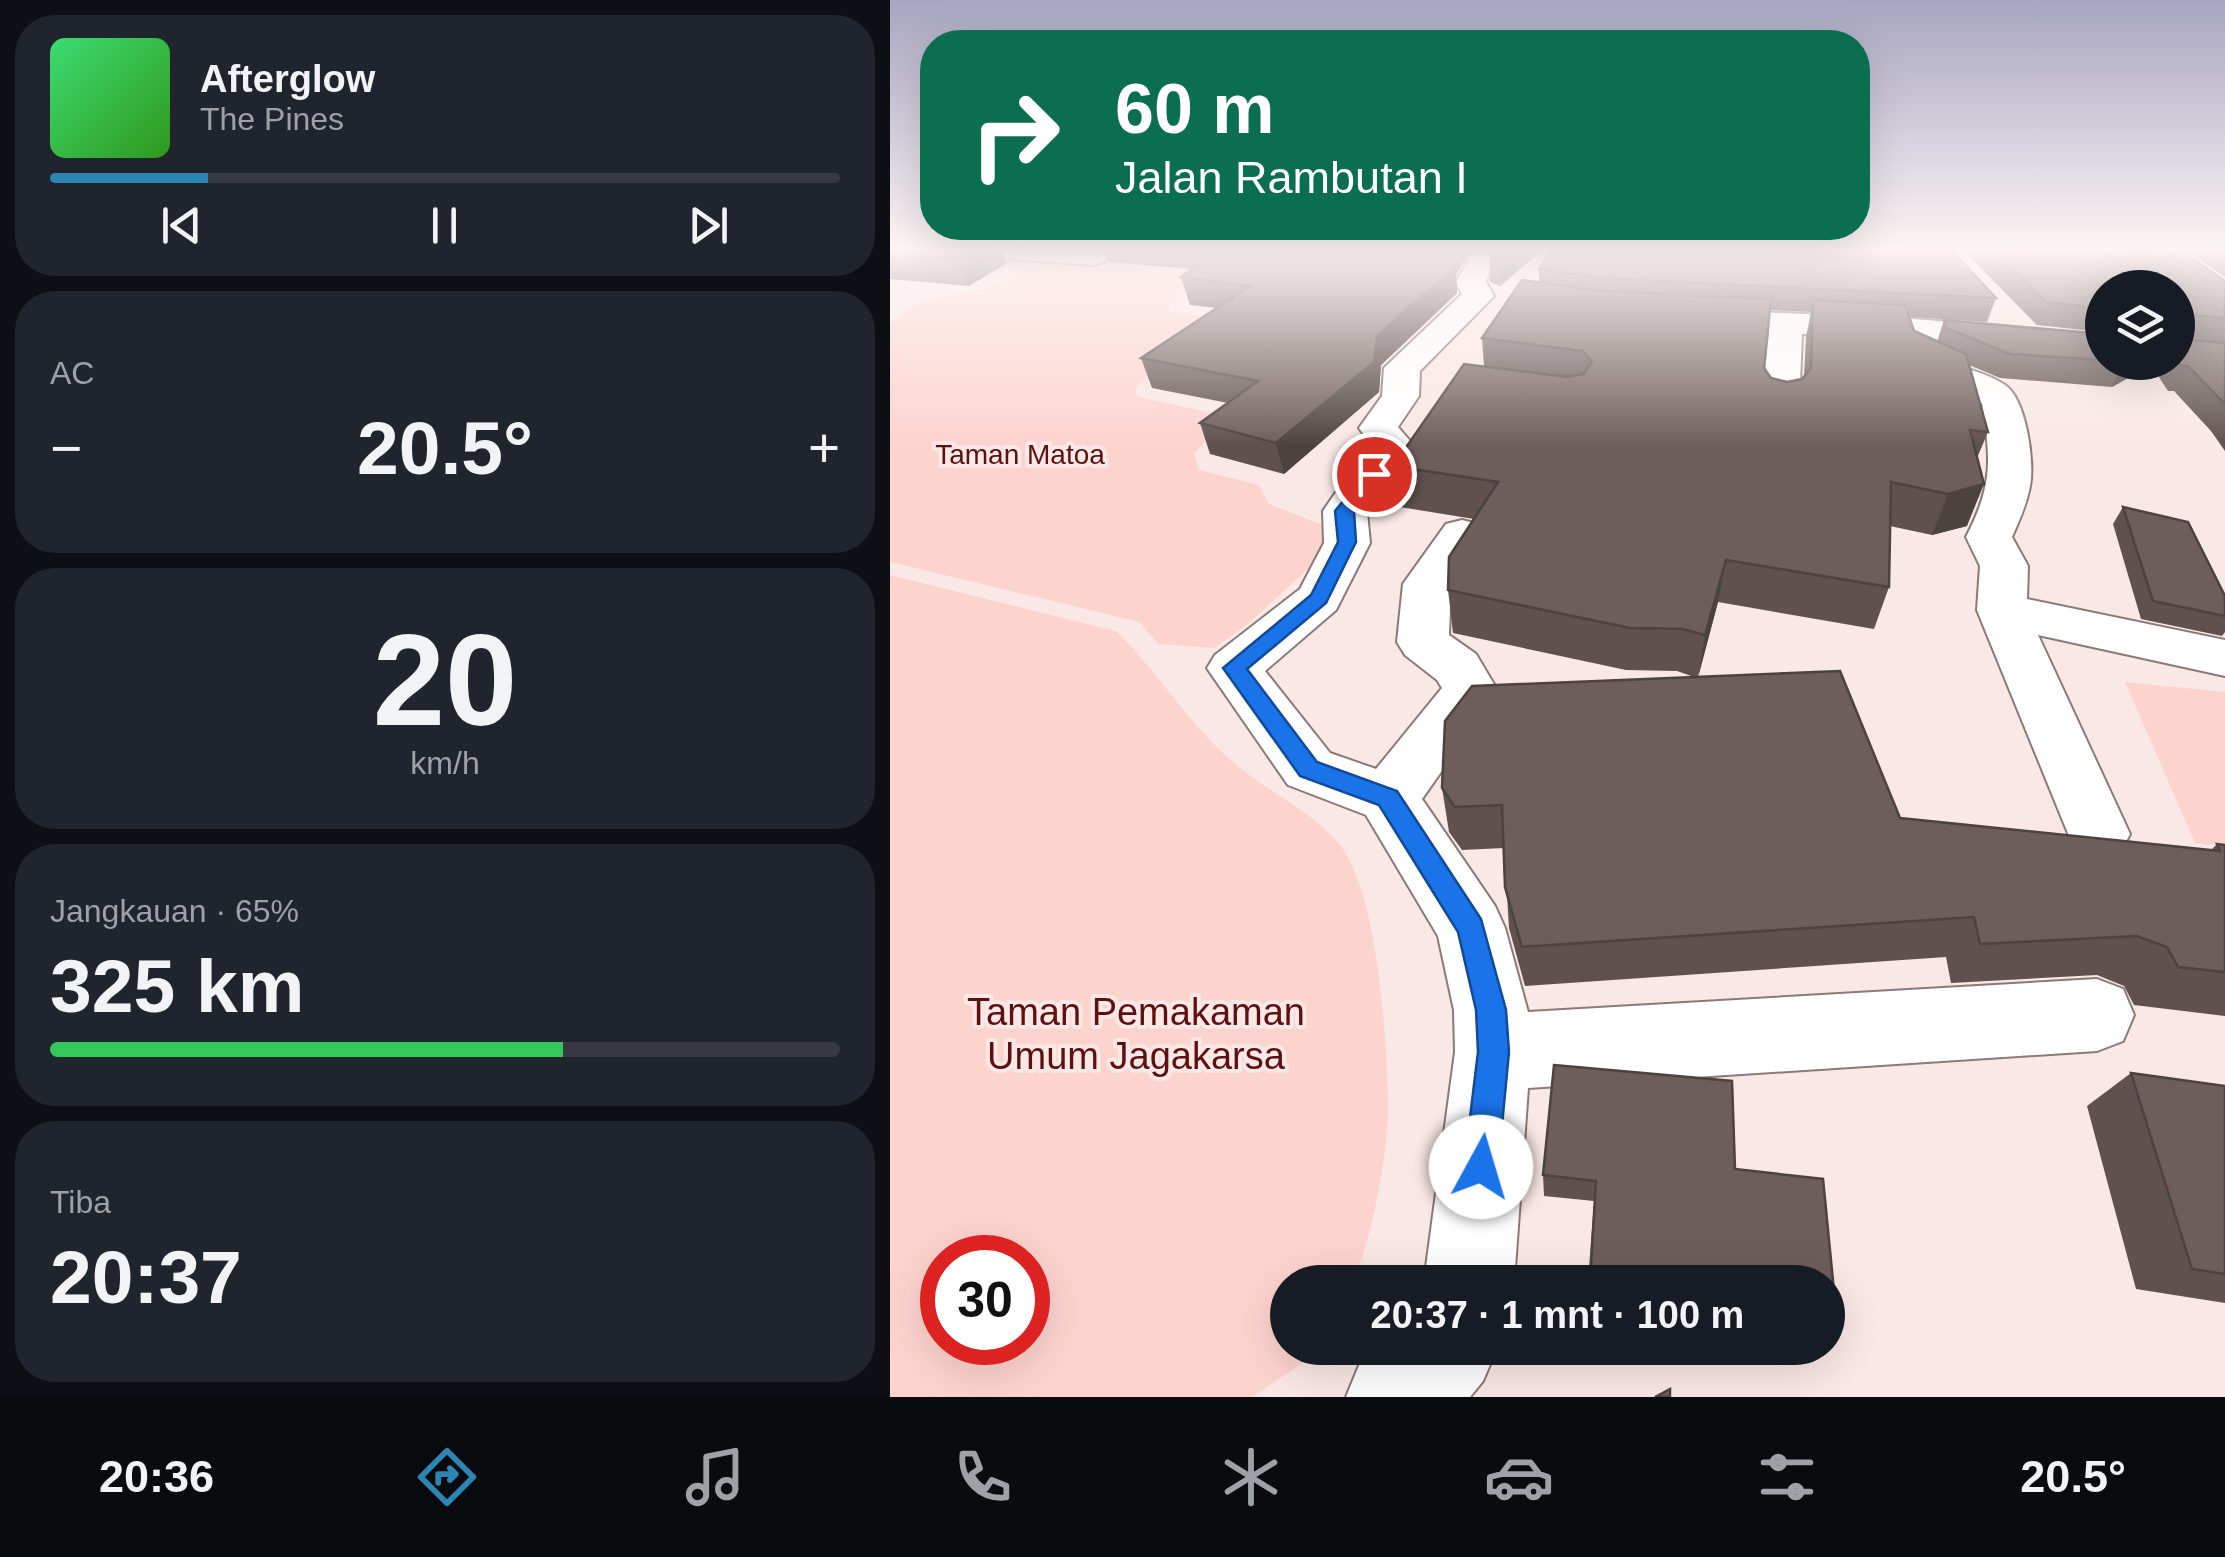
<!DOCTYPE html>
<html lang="id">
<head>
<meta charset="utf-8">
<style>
	:root { --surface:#171b24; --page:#20242c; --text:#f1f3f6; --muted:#9ea1a6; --line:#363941; --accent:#2d85b3 }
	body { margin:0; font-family:Helvetica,sans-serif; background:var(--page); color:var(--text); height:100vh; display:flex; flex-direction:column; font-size:38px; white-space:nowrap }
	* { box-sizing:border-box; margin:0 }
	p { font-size:32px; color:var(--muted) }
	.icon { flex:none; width:55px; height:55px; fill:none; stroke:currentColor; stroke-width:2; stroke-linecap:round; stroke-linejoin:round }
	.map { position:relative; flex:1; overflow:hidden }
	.panel { display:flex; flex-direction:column; gap:15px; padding:15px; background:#0d0f14; width:890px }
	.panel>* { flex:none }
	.hud { position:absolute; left:30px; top:30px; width:950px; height:210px; border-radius:40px; box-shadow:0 10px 40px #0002; background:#0b6e4f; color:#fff; overflow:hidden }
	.tools { position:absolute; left:1195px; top:270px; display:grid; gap:20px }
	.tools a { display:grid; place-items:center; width:110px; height:110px; border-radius:50%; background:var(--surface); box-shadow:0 10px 40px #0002; font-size:50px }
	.speed { position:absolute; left:30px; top:1235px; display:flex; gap:20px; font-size:50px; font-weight:700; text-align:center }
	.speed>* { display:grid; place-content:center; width:130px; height:130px; border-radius:50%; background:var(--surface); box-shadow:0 10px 40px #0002; line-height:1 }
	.speed .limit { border:15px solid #d22; background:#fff; color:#111 }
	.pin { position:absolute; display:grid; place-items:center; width:85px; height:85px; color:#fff; margin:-42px; border:5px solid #fff; border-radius:50%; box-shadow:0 2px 10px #0007 }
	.me { position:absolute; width:110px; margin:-55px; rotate:6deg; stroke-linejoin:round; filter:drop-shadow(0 0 8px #0008) }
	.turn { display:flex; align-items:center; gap:35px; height:210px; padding:0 30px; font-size:45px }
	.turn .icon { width:130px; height:130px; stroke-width:2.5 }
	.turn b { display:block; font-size:70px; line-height:85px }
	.big { font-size:75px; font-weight:700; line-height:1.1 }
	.panel .widget { flex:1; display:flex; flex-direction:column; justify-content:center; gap:15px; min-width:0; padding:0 35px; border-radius:40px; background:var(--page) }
	.panel .dial { align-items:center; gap:0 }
	.dial b { font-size:130px; line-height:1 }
	.song { display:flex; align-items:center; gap:30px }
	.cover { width:120px; height:120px; border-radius:15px; background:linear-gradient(135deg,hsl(140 70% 55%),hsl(110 70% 35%)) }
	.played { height:10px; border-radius:5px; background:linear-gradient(90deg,var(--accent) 20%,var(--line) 20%) }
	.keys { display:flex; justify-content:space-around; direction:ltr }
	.heat { display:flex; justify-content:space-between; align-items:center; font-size:55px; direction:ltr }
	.charge { height:15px; border-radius:8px; background:linear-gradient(90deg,#34c759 65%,var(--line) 0) }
	.trip { position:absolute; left:380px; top:1265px; width:575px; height:100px; border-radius:50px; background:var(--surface); box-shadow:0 10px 40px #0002; font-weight:700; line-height:100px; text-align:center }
	.menu { display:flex; height:160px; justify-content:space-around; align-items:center; background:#090b0e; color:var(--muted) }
	.menu .icon { width:70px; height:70px }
	.menu .selected { color:var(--accent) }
	.menu b { font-size:45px; color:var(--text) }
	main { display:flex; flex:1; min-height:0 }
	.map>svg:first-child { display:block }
	.green { fill:#fdd3ce; fill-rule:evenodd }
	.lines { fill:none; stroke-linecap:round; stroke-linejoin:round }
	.minor-casing { stroke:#8a7a78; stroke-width:4 }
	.minor { fill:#fff; fill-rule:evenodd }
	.wall { fill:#5e514f; fill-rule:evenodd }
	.shaded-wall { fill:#4c4240 }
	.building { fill:#6d5e5c; stroke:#4c4240; stroke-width:2.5 }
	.route { fill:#1a73e8; stroke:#114b97; stroke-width:2.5 }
	.labels { text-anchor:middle; stroke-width:8; stroke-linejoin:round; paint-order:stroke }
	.far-park-label { font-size:28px; fill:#5e0f0f; stroke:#fae8e6 }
	.near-park-label { font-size:38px; fill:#5e0f0f; stroke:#fae8e6 }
</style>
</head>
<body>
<main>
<section class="panel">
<div class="widget">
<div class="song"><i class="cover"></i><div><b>Afterglow</b><p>The Pines</p></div></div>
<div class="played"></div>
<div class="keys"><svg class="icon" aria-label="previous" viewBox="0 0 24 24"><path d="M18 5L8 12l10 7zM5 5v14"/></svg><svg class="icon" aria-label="pause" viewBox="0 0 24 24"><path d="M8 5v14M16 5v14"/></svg><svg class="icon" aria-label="next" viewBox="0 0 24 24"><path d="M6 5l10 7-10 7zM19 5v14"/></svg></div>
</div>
<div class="widget"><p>AC</p>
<div class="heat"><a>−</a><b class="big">20.5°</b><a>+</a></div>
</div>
<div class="widget dial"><b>20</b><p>km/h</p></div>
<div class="widget"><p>Jangkauan · 65%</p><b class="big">325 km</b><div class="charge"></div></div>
<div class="widget"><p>Tiba</p><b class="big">20:37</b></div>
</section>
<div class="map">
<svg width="1335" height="1397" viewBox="0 0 1335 1397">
	<rect width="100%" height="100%" fill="#fae8e6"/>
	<path class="green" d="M157,263L306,275L307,280L279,306L278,311L321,319L326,332L248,385L245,392L249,397L326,414L334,425L304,453L309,470L369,485L379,504L443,529L419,568L358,624L324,648L268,644L249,622L0,562V324C43,286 62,302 108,284C127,277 136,265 157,263Z
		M0,575L226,631C266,670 295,718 336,756C371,789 420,808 450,845C488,893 497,1041 498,1104C499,1148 482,1243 462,1282H398V1348H430L426,1354L362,1397H0ZM52,1258H138V1342H52Z
		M1235,682L1335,692V846L1305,843Z"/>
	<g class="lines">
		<g class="minor-casing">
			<path id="minor" d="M90,250H214L218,256L214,262L204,265L104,258Z
				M584,250H617L603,263L596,282L604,296L530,371L529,396L508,427L521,442L505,474L477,512L480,543L446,610L375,671L440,753L486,769L552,688L547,680L515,655L507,642L513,584L556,524L572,520L588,524L595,534L561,584L559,635L586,654L608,691L532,799L605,906L615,928L638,1012L1207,979L1233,989L1244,1015L1233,1041L1207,1051L638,1088L624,1282H534L565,1052L564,1010L548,936L476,815L398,785L317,668L325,655L410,589L434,543L433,511L480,443L469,428L492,396L494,368L572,294L566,282Z
				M805,309L1024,319L1212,335V355L1038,340C1060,373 1085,365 1115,385C1136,399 1145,462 1140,486C1137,504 1129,521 1122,537L1138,566L1137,599L1335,640V676L1148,635L1240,834L1230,853L1208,860L1186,853L1087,610L1090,566L1076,537C1103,485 1101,460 1092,403L1026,373L1008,346L1014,338L912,334L909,407L903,415L890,418L877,415L871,407L879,332L794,326L789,319L794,312Z
				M495,1348H607L593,1381L580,1397H456L470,1363Z"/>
		</g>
		<use href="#minor" class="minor"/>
	</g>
	<path class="wall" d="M0,250H111L117,263L79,286L0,279Z
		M214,250H580L566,275L567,293L491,365L489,392L394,474L320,454L310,423L338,403L262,388L251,358L326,308L300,305L291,277L303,269L218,262Z
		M602,250H652L610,286L600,282L599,255Z
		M1073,250H1290L1335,281V451L1321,431L1284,391H1278L1261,365L1222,387L1110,378L1079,365L1098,432L1087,458L1077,526L1042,535L1000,526L999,587L984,629L828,602L808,676L1010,818L1321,850L1327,844L1335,845V1016L1244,1005L1234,986L1207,975L1061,983L1056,957L635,986L619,928L614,848L572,850L559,832L552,788L804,677L787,671L736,670L563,633L558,590L584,519L510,507L503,466L594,366L592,338L649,282V269L1106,298L1097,322L1020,317L1024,331L1047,342L1054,320L1212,334V362H1288V288H1212V332L1147,325ZM880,310L921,312L916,337L914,377L912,379L897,382L881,378L874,368Z
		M1296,250H1335V277Z
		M1233,507L1335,596V632L1332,636L1251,619L1223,524Z
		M664,1065L842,1081L845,1169L933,1179L945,1301L938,1306V1282H698L704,1201L654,1196L653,1175Z
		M1241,1073L1335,1086V1303L1246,1289L1197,1106Z"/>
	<path class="shaded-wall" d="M82,250H111L117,263L79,286L66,259Z
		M563,250H580L566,275L567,293L491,365L489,392L394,474L386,443L487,336Z
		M620,250H652L610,286L609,259Z
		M1234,362H1262L1261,365L1222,387Z
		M1094,484L1077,526L1042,535L1058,494Z
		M836,560L828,602L808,678L815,635Z"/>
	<path class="building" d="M0,250H82L66,259L0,254Z
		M330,250H563L560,254L565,266L487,336L484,362L386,443L310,423L368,381L251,358L360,286L291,277Z
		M602,250H620L609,259L599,255Z
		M662,250H1061L1106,298L711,278L649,269Z
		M1102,250H1290L1335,281V318L1298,315L1297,337L1301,340L1335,343V404L1298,366H1291L1288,361V288H1212V308L1156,302Z
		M632,280L711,291L881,299L874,368L881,378L897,382L912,379L921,368L923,300L1015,305L1024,331L1076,354L1098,432L1080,430L1094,484L1058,494L1001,482L999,587L836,560L815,635L793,629L740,628L558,590L559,557L608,482L503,466L574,364L678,377L693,374L702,362L693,351L592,338Z
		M1054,320L1212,334V360L1120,354L1056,328Z
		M1233,507L1298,522L1335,596V616L1263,601Z
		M950,671L1010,818L1330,851L1327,844L1335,845V972L1288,967L1277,947L1247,936L1090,944L1084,917L632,947L615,887L612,805L565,807L552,788L555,721L582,686Z
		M664,1065L842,1081L845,1169L933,1179L945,1301L938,1300V1282H700L706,1181L653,1175Z
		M1241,1073L1335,1086V1274L1302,1269Z
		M780,1389V1397H765Z"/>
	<linearGradient id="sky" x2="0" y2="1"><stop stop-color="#a7a5c0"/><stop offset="0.56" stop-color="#fdf5f4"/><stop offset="1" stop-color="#fdf5f4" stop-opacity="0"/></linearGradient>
	<rect width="1335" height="446" fill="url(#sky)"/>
	<path class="route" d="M484,469L493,474L464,511L466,542L436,603L357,669L427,762L507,791L591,919L616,1010L619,1052L608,1167L603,1179L591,1184L579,1179L574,1167L588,1052L586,1010L568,932L489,805L410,776L333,668L421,595L448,542L445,511L478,471Z"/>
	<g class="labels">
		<g class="far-park-label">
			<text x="130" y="464">Taman Matoa</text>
		</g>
		<g class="near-park-label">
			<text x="246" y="1025">Taman Pemakaman<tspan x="246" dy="44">Umum Jagakarsa</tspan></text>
		</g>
	</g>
</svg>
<div class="tools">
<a><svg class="icon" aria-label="layers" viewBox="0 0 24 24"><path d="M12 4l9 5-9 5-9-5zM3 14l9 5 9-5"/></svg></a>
</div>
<div class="speed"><div class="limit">30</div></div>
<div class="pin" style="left:484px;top:474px;background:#d93025"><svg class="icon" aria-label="arrive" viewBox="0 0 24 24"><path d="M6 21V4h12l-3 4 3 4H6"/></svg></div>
<svg class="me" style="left:591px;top:1167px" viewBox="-20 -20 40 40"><circle r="19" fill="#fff"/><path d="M0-13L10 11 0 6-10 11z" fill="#1a73e8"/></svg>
<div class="trip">20:37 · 1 mnt · 100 m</div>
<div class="hud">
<div class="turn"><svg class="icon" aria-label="right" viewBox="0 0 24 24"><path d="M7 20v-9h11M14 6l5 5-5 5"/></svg><div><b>60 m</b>Jalan Rambutan I</div></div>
</div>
</div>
</main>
<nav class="menu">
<b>20:36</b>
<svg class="icon selected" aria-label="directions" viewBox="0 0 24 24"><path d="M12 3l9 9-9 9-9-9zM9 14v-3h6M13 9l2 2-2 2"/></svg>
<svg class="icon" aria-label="music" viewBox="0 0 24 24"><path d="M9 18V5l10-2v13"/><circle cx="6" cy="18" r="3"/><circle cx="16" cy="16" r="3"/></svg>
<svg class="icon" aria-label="phone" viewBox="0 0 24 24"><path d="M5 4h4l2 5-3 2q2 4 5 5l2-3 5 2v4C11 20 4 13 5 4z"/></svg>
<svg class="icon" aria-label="climate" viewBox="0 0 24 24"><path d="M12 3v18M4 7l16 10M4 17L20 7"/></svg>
<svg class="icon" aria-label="car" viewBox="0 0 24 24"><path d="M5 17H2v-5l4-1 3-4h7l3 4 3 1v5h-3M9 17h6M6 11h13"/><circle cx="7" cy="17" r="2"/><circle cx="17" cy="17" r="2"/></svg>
<svg class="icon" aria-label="filters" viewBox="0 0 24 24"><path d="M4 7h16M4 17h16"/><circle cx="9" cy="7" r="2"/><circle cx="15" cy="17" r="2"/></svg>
<b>20.5°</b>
</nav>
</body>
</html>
